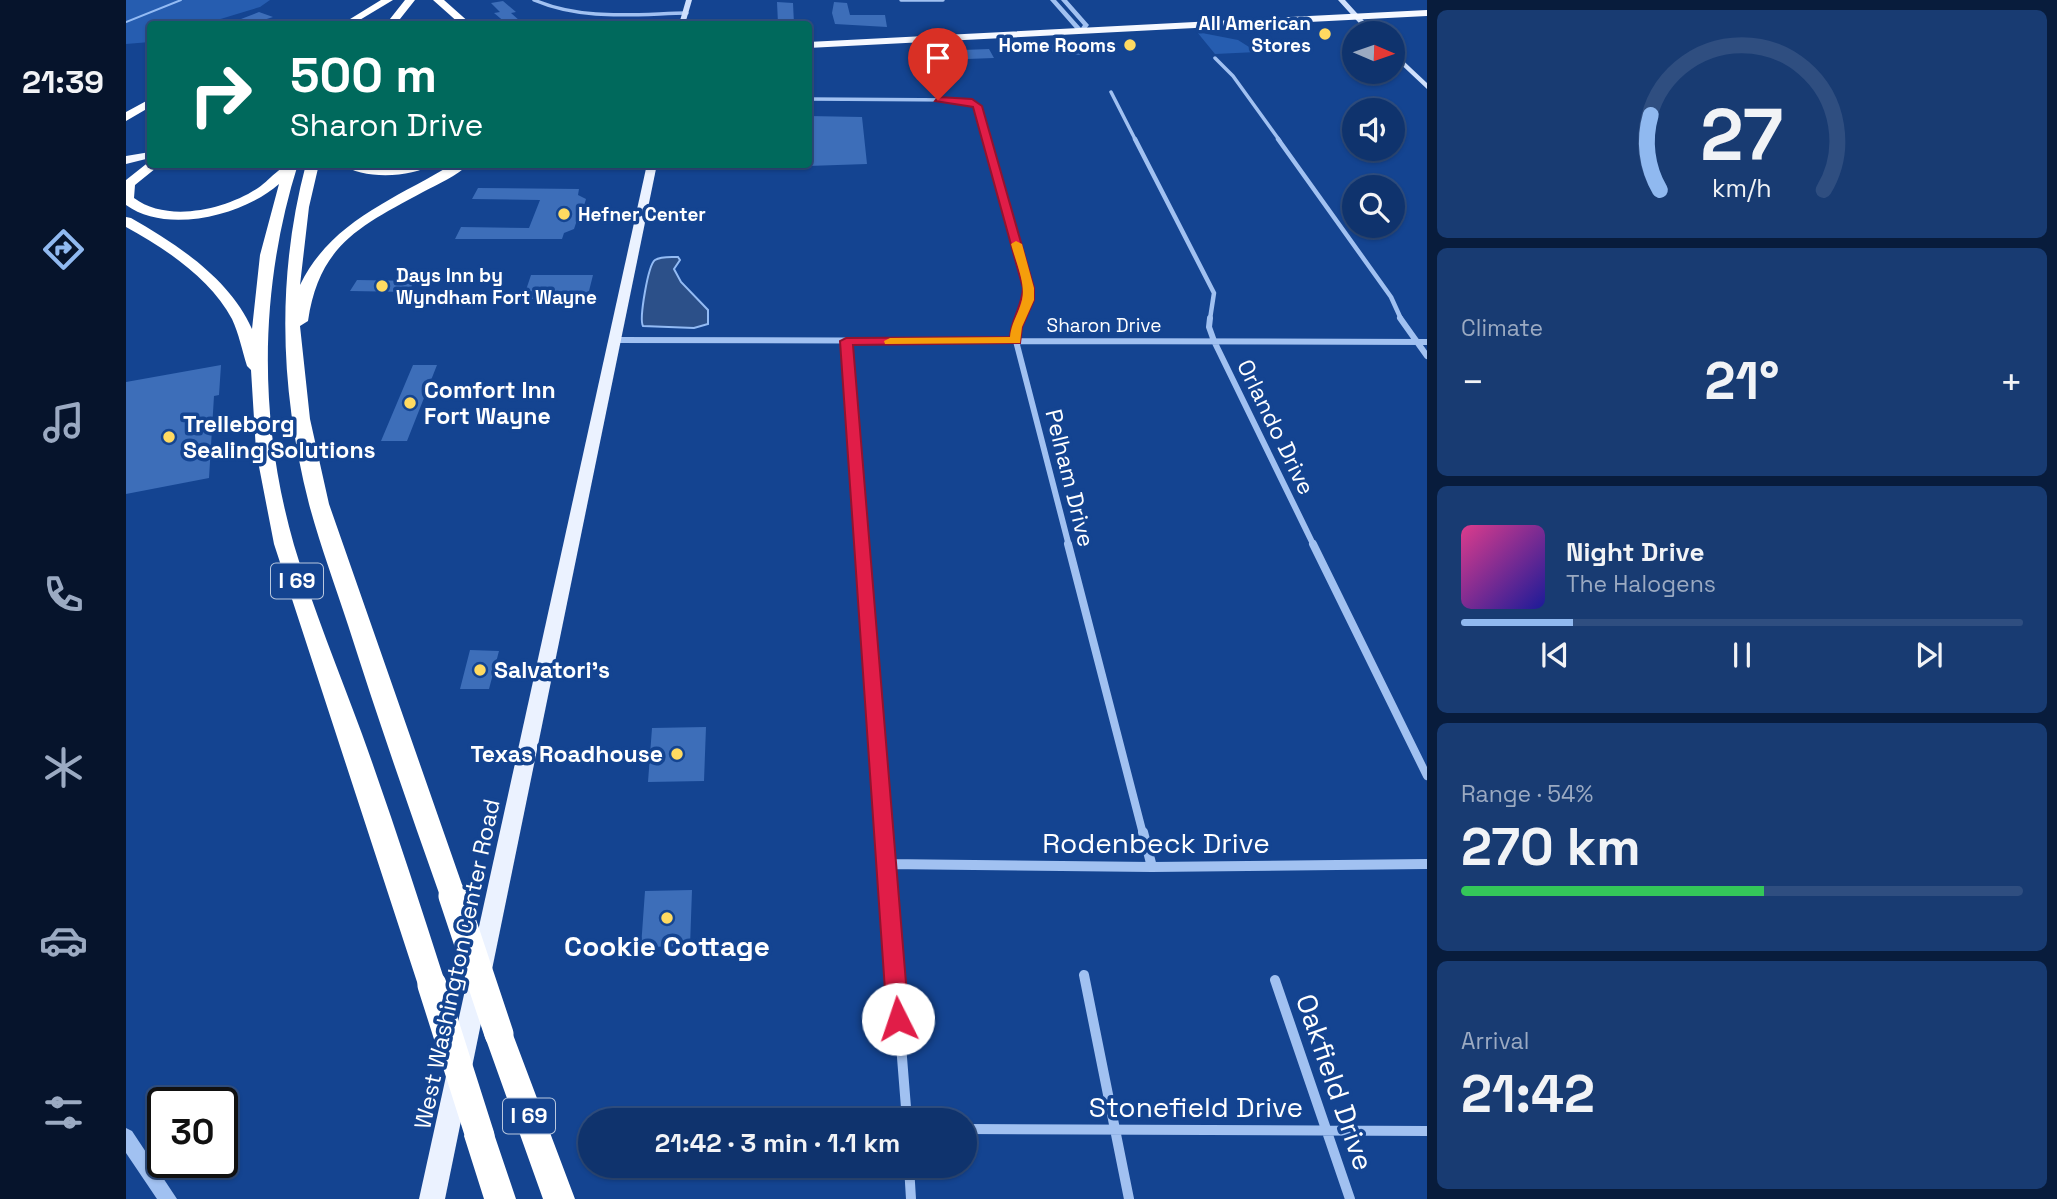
<!DOCTYPE html>
<html lang="en">
<head>
<meta charset="utf-8">
<style>
	:root { --surface:#0f336d; --page:#183b72; --text:#f1f3f6; --muted:#9baac2; --line:#2f4e80; --accent:#90b9f0 }
	body { margin:0; font-family:"Space Grotesk",sans-serif; background:var(--page); color:var(--text); height:100vh; display:flex; flex-direction:column; font-size:26px; white-space:nowrap }
	* { box-sizing:border-box; margin:0 }
	p { font-size:23px; color:var(--muted) }
	.icon { flex:none; width:38px; height:38px; fill:none; stroke:currentColor; stroke-width:2; stroke-linecap:round; stroke-linejoin:round }
	.map { position:relative; flex:1; overflow:hidden }
	.sheet { display:flex; flex-direction:column; gap:10px; padding:10px; background:#081c3c; width:630px }
	.sheet>* { flex:none }
	.hud { position:absolute; left:21px; top:21px; width:665px; height:147px; border-radius:7px; box-shadow:0 2px 5px #0004,0 0 0 2px var(--line); background:#00695c; color:#fff; overflow:hidden }
	.needle { width:46px; rotate:92deg }
	.fabs { position:absolute; left:1216px; top:21px; display:grid; gap:14px }
	.fabs a { display:grid; place-items:center; width:63px; height:63px; border-radius:50%; background:var(--surface); box-shadow:0 2px 5px #0004,0 0 0 2px var(--line); font-size:35px }
	.speed { position:absolute; left:21px; top:1087px; display:flex; gap:14px; font-size:35px; font-weight:700; text-align:center }
	.speed>* { display:grid; place-content:center; width:91px; height:91px; border-radius:50%; background:var(--surface); box-shadow:0 2px 5px #0004,0 0 0 2px var(--line); line-height:1 }
	.speed .limit { border:4px solid #111; border-radius:10px; background:#fff; color:#111 }
	.pin { position:absolute; display:grid; place-items:center; width:60px; height:60px; color:#fff; margin:-72px -30px; border-radius:50% 50% 50% 0; rotate:-45deg; box-shadow:0 0 7px #0007 }
	.pin .icon { rotate:45deg }
	.me { position:absolute; width:77px; margin:-38px; rotate:356deg; stroke-linejoin:round; filter:drop-shadow(0 0 5px #0008) }
	.turn { display:flex; align-items:center; gap:24px; height:147px; padding:0 28px; font-size:32px }
	.turn .icon { width:91px; height:91px; stroke-width:2.5 }
	.turn b { display:block; font-size:49px; line-height:60px }
	.big { font-size:52px; font-weight:600; line-height:1.1 }
	.sheet .widget { flex:1; display:flex; flex-direction:column; justify-content:center; gap:10px; min-width:0; padding:0 24px; border-radius:10px; background:var(--page) }
	.sheet .dial { align-items:center; gap:0 }
	.dial svg { height:182px; overflow:visible; fill:none; stroke:var(--line); stroke-width:7; stroke-linecap:round; text-anchor:middle }
	.dial text { fill:var(--text); stroke:none }
	.song { display:flex; align-items:center; gap:21px }
	.cover { width:84px; height:84px; border-radius:10px; background:linear-gradient(135deg,hsl(330 70% 55%),hsl(240 70% 35%)) }
	.played { height:7px; border-radius:4px; background:linear-gradient(90deg,var(--accent) 20%,var(--line) 20%) }
	.keys { display:flex; justify-content:space-around; direction:ltr }
	.heat { display:flex; justify-content:space-between; align-items:center; font-size:38px; direction:ltr }
	.charge { height:10px; border-radius:5px; background:linear-gradient(90deg,#34c759 54%,var(--line) 0) }
	.trip { position:absolute; left:452px; top:1108px; width:399px; height:70px; border-radius:35px; background:var(--surface); box-shadow:0 2px 5px #0004,0 0 0 2px var(--line); font-weight:600; line-height:70px; text-align:center }
	main { display:flex; flex:1; min-height:0 }
	.tab-bar { display:flex; flex-direction:column; width:126px; justify-content:space-around; align-items:center; background:#06142c; color:var(--muted) }
	.tab-bar .icon { width:49px; height:49px }
	.tab-bar .current { color:var(--accent) }
	.tab-bar b { font-size:32px; color:var(--text) }
	.map>svg:first-child { display:block }
	.green { fill:#265db0 }
	.water { fill:#2c5089; stroke:#93bbf4; stroke-width:2 }
	.lines { fill:none; stroke-linecap:round; stroke-linejoin:round }
	.stream { stroke:#93bbf4; stroke-width:2 }
	.building { fill:#3d6eb9 }
	.minor-far4 { stroke:#a1c1f1; stroke-width:3.5 }
	.minor-far3 { stroke:#a1c1f1; stroke-width:4.5 }
	.minor-far2 { stroke:#a1c1f1; stroke-width:6 }
	.minor-far1 { stroke:#a1c1f1; stroke-width:8 }
	.minor { stroke:#a1c1f1; stroke-width:10 }
	.tertiary { fill:#a1c1f1; fill-rule:evenodd }
	.secondary { fill:#cfe0fc; fill-rule:evenodd }
	.primary { fill:#ebf2ff; fill-rule:evenodd }
	.trunk { fill:#f5f8ff; fill-rule:evenodd }
	.motorway { fill:#fff; fill-rule:evenodd }
	.motorway-bridge { stroke:#fff; stroke-width:29 }
	.route { fill:#e11d48; stroke:#92132f; stroke-width:2 }
	.slow { fill:#f59e0b }
	.poi-dot { fill:#ffda61; stroke:#144491; stroke-width:2.5 }
	.labels { text-anchor:middle; stroke-width:7; stroke-linejoin:round; paint-order:stroke }
	.far-poi-label { font-size:19px; font-weight:bold; fill:#fff; stroke:#144491; text-anchor:end }
	.far-street-label { font-size:19px; fill:#fff; stroke:#144491 }
	.shield { fill:#144491; stroke:#b8c7de; stroke-width:2 }
	.shield-label { font-size:21px; font-weight:bold; fill:#fff }
	.poi-label { font-size:23px; font-weight:bold; fill:#fff; stroke:#144491; text-anchor:start }
	.street-label { font-size:23px; fill:#fff; stroke:#144491 }
	.near-street-label { font-size:28px; fill:#fff; stroke:#144491 }
	.near-poi-label { font-size:28px; font-weight:bold; fill:#fff; stroke:#144491 }
</style>
</head>
<body>
<main>
<nav class="tab-bar">
<b>21:39</b>
<svg class="icon current" aria-label="directions" viewBox="0 0 24 24"><path d="M12 3l9 9-9 9-9-9zM9 14v-3h6M13 9l2 2-2 2"/></svg>
<svg class="icon" aria-label="music" viewBox="0 0 24 24"><path d="M9 18V5l10-2v13"/><circle cx="6" cy="18" r="3"/><circle cx="16" cy="16" r="3"/></svg>
<svg class="icon" aria-label="phone" viewBox="0 0 24 24"><path d="M5 4h4l2 5-3 2q2 4 5 5l2-3 5 2v4C11 20 4 13 5 4z"/></svg>
<svg class="icon" aria-label="climate" viewBox="0 0 24 24"><path d="M12 3v18M4 7l16 10M4 17L20 7"/></svg>
<svg class="icon" aria-label="car" viewBox="0 0 24 24"><path d="M5 17H2v-5l4-1 3-4h7l3 4 3 1v5h-3M9 17h6M6 11h13"/><circle cx="7" cy="17" r="2"/><circle cx="17" cy="17" r="2"/></svg>
<svg class="icon" aria-label="filters" viewBox="0 0 24 24"><path d="M4 7h16M4 17h16"/><circle cx="9" cy="7" r="2"/><circle cx="15" cy="17" r="2"/></svg>
</nav>
<div class="map">
<svg width="1301" height="1199" viewBox="0 0 1301 1199">
	<rect width="100%" height="100%" fill="#144491"/>
	<path class="green" d="M0,0H144L134,7L78,24H24V42L0,44Z
		M1071,32L1112,40L1131,52L1089,54Z"/>
	<path class="water" d="M552,257L554,260L548,269L555,282L582,310V324L568,328L517,326C513,319 522,265 529,260C535,256 545,257 552,257Z"/>
	<g class="lines">
		<path class="stream" d="M0,22L55,0"/>
	</g>
	<path class="building" d="M377,1L390,12L385,13L394,21L380,23L368,13L374,12L365,3Z
		M651,2L667,3L668,24H652Z
		M708,2L721,3L724,15H759L761,27L709,24L706,13Z
		M133,12L147,17L125,24H102Z
		M950,44L955,55L928,54L922,45Z
		M863,49L868,58L841,59L836,50Z
		M682,116L736,117L741,164L682,166Z
		M352,188L453,189L452,195L460,199L457,209H470L467,220H451L448,229L438,233L436,239H329L335,227L403,228L414,200L346,199Z
		M405,275H467L461,299H397Z
		M231,280L288,281L283,292L224,291Z
		M95,365L93,395L88,396L83,478L0,494V382Z
		M287,365H311L281,441H255Z
		M344,650L373,651L363,689H334Z
		M580,727L578,781L522,782L526,728Z
		M566,890L564,946L515,947L519,891Z"/>
	<g class="lines">
		<path class="minor-far4" d="M408,0C457,21 509,14 561,13
			M775,0H817
			M1089,58L1107,76L1154,141
			M985,92L1010,141
			M682,99L833,100L851,106L861,141"/>
		<path class="minor-far3" d="M860,139L902,288L895,319
			M1009,139L1088,293L1084,319
			M1152,139L1265,297L1275,319"/>
		<path class="minor-far2" d="M895,318L890,341L943,546
			M1084,318L1083,327L1088,341L1188,546
			M1274,318L1301,356
			M487,340L1301,342
			M720,341L736,546"/>
		<path class="minor-far1" d="M736,544L759,834
			M942,544L1017,834
			M1187,544L1301,776"/>
		<path class="minor" d="M758,832L781,1120
			M1017,832L1026,867
			M760,864L1026,867L1301,864
			M958,975L1003,1199
			M1149,980L1224,1199
			M838,1129L1301,1131
			M783,1166L785,1199"/>
		<path class="tertiary" d="M924,0H930L955,28L957,25L935,0H941L963,25L957,33H953Z
			M0,1128L6,1131L51,1199H31L0,1153Z"/>
		<path class="secondary" d="M560,0H566L559,24H553Z
			M1212,0H1219L1249,33H1242Z
			M1267,51L1301,83V89L1267,57Z"/>
		<path class="primary" d="M521,164H531L319,1199H293Z"/>
		<path class="trunk" d="M1301,10V16L682,48V42Z
			M24,152V158L0,164V156Z"/>
		<path class="motorway" d="M255,0H267L227,24H216Z
			M279,0H289L270,24H260Z
			M307,0H318L345,24H334Z
			M24,99V107L0,121V112Z
			M24,161V164H35L9,185L8,198C41,223 99,210 132,188C148,177 153,164 172,164C133,288 132,419 168,545C187,609 213,671 236,734C266,817 293,901 320,985L316,995L306,999L296,995L292,985L148,544L130,451L125,370L121,366C116,350 113,334 106,319C85,279 39,248 0,227V217L5,218C51,244 104,279 126,329L134,255L153,184C118,215 41,235 0,205V180Z
			M180,164H193L183,207L174,285C205,221 269,199 327,164H343C331,176 312,184 297,192C234,226 193,245 182,321L174,326L184,419L203,504L340,896L336,905L327,908L318,905L314,896C282,806 251,716 222,625C209,585 194,545 183,504C154,390 150,278 180,164Z
			M216,164H307C286,178 236,180 216,164Z
			M373,1019L383,1024L449,1199H417L358,1034L363,1024Z
			M354,1120L365,1125L390,1199H358L338,1136L343,1125Z"/>
		<path class="motorway-bridge" d="M327,896L373,1034
			M306,985L354,1136"/>
	</g>
	<path class="route" d="M812,97L846,99L856,106L908,288V300L896,327L894,343L727,345L783,1019L780,1027L772,1030L765,1027L761,1019L714,341L720,338L884,337C885,320 896,306 897,288L847,107L809,101Z"/>
	<path class="slow" d="M890,241L896,244L908,288V300L896,327L894,343L759,344L758,341L764,338L884,337C885,323 893,313 896,300C900,283 889,260 885,244Z"/>
	<g class="poi-dot">
		<circle cx="1199" cy="34" r="7"/>
		<circle cx="1004" cy="45" r="7"/>
		<circle cx="438" cy="214" r="7"/>
		<circle cx="256" cy="286" r="7"/>
		<circle cx="284" cy="403" r="7"/>
		<circle cx="43" cy="437" r="7"/>
		<circle cx="354" cy="670" r="7"/>
		<circle cx="551" cy="754" r="7"/>
		<circle cx="541" cy="918" r="7"/>
	</g>
	<g class="labels">
		<g class="far-poi-label">
			<text x="1185" y="30">All American<tspan x="1185" dy="22">Stores</tspan></text>
			<text x="990" y="52">Home Rooms</text>
			<text x="452" y="221" text-anchor="start">Hefner Center</text>
			<text x="270" y="282" text-anchor="start">Days Inn by<tspan x="270" dy="22">Wyndham Fort Wayne</tspan></text>
		</g>
		<g class="far-street-label">
			<text x="978" y="332">Sharon Drive</text>
		</g>
		<g class="shield">
			<rect x="145" y="563.5" width="52" height="35" rx="5"/>
			<rect x="377" y="1098.5" width="52" height="35" rx="5"/>
		</g>
		<g class="shield-label">
			<text x="171" y="588">I 69</text>
			<text x="403" y="1123">I 69</text>
		</g>
		<g class="poi-label">
			<text x="298" y="398">Comfort Inn<tspan x="298" dy="26">Fort Wayne</tspan></text>
			<text x="57" y="432">Trelleborg<tspan x="57" dy="26">Sealing Solutions</tspan></text>
			<text x="368" y="678">Salvatori's</text>
			<text x="537" y="762" text-anchor="end">Texas Roadhouse</text>
		</g>
		<g class="street-label">
			<text transform="translate(1150 427) rotate(64)" y="8">Orlando Drive</text>
			<text transform="translate(944 478) rotate(76)" y="8">Pelham Drive</text>
			<text transform="translate(331 964) rotate(-78)" y="8">West Washington Center Road</text>
		</g>
		<g class="near-street-label">
			<text x="1030" y="853">Rodenbeck Drive</text>
			<text transform="translate(1209 1082) rotate(71)" y="10">Oakfield Drive</text>
			<text x="1070" y="1117">Stonefield Drive</text>
		</g>
		<g class="near-poi-label">
			<text x="541" y="956">Cookie Cottage</text>
		</g>
	</g>
</svg>
<div class="fabs">
<a><svg class="needle" viewBox="-14 -14 28 28"><path d="M0-13l5 13h-10z" fill="#e53935"/><path d="M0 13l5-13h-10z" fill="#9baac2"/></svg></a>
<a><svg class="icon" aria-label="sound" viewBox="0 0 24 24"><path d="M4 9h4l5-4v14l-5-4H4zM17 9q2 3 0 6"/></svg></a>
<a><svg class="icon" aria-label="search" viewBox="0 0 24 24"><circle cx="10" cy="10" r="6"/><path d="M15 15l6 6"/></svg></a>
</div>
<div class="speed"><div class="limit">30</div></div>
<div class="pin" style="left:812px;top:100px;background:#d93025"><svg class="icon" aria-label="arrive" viewBox="0 0 24 24"><path d="M6 21V4h12l-3 4 3 4H6"/></svg></div>
<svg class="me" style="left:772px;top:1019px" viewBox="-20 -20 40 40"><circle r="19" fill="#fff"/><path d="M0-13L10 11 0 6-10 11z" fill="#e11d48"/></svg>
<div class="trip">21:42 · 3 min · 1.1 km</div>
<div class="hud">
<div class="turn"><svg class="icon" aria-label="right" viewBox="0 0 24 24"><path d="M7 20v-9h11M14 6l5 5-5 5"/></svg><div><b>500 m</b>Sharon Drive</div></div>
</div>
</div>
<section class="sheet">
<div class="widget dial"><svg viewBox="0 0 100 80">
<path d="M14 69A42 42 0 1 1 86 69"/>
<path d="M14 69A42 42 0 0 1 10 36" stroke="#90b9f0"/>
<text x="50" y="56" font-size="32" font-weight="700">27</text>
<text x="50" y="72" font-size="11">km/h</text>
</svg></div>
<div class="widget"><p>Climate</p>
<div class="heat"><a>−</a><b class="big">21°</b><a>+</a></div>
</div>
<div class="widget">
<div class="song"><i class="cover"></i><div><b>Night Drive</b><p>The Halogens</p></div></div>
<div class="played"></div>
<div class="keys"><svg class="icon" aria-label="previous" viewBox="0 0 24 24"><path d="M18 5L8 12l10 7zM5 5v14"/></svg><svg class="icon" aria-label="pause" viewBox="0 0 24 24"><path d="M8 5v14M16 5v14"/></svg><svg class="icon" aria-label="next" viewBox="0 0 24 24"><path d="M6 5l10 7-10 7zM19 5v14"/></svg></div>
</div>
<div class="widget"><p>Range · 54%</p><b class="big">270 km</b><div class="charge"></div></div>
<div class="widget"><p>Arrival</p><b class="big">21:42</b></div>
</section>
</main>
</body>
</html>
